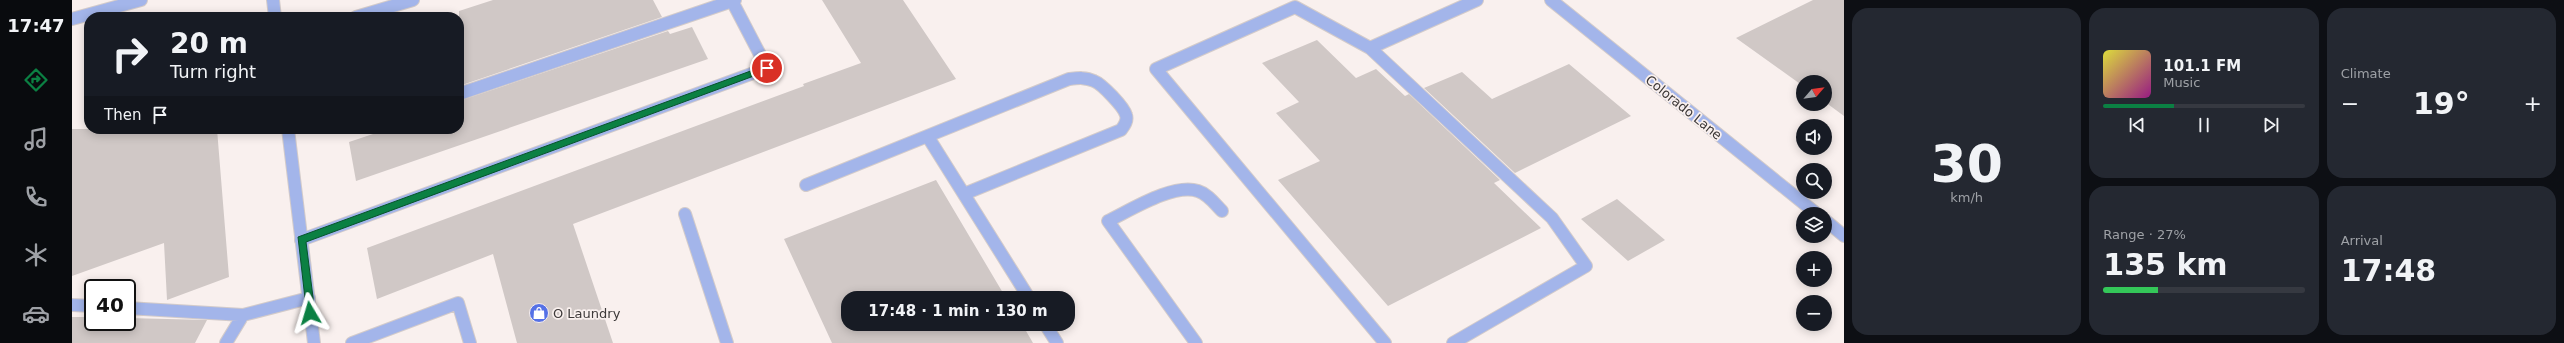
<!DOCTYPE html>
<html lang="en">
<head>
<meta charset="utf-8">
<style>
	:root { --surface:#171b24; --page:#242831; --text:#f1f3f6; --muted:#9ea1a6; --line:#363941; --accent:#0b8043 }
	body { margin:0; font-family:"DejaVu Sans",sans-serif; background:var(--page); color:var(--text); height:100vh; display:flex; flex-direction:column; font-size:15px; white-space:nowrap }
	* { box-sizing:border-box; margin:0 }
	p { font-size:13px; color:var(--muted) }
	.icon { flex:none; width:22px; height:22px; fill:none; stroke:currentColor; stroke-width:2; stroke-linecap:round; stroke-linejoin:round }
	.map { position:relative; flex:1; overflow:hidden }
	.details { display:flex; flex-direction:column; gap:8px; padding:8px; background:#0d0f14; width:720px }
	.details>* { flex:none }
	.banner { position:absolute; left:12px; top:12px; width:380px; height:122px; border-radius:16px; box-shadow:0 2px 10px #0003; background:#171b24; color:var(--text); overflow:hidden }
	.needle { width:26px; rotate:62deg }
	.tools { position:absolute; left:1724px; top:75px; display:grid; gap:8px }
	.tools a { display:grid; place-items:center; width:36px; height:36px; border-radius:50%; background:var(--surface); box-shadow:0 2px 10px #0003; font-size:20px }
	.speed { position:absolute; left:12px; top:279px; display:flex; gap:8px; font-size:20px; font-weight:700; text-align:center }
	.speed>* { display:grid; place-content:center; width:52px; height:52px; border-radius:50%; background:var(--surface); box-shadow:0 2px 10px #0003; line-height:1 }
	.speed .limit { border:2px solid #111; border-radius:6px; background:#fff; color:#111 }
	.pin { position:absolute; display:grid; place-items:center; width:34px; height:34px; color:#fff; margin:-17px; border:2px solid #fff; border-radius:50%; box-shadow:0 1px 4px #0007 }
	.me { position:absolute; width:44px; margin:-22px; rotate:353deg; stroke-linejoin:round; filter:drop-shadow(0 0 3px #0008) }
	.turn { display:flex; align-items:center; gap:14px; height:84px; padding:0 20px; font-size:18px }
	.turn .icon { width:52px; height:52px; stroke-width:2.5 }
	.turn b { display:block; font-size:28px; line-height:34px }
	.then { display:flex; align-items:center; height:38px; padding:0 20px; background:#0003; gap:8px; font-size:15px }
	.big { font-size:30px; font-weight:600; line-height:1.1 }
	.details .card { flex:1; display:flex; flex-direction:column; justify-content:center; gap:6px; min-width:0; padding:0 14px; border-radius:16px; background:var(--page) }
	.details .dial { align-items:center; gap:0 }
	.dial b { font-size:52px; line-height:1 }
	.song { display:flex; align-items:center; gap:12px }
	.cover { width:48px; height:48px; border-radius:6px; background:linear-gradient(135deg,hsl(60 70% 55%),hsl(310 70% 35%)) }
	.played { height:4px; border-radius:2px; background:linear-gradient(90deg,var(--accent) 35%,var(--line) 35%) }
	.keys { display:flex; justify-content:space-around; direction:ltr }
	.heat { display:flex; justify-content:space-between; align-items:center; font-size:22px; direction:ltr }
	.charge { height:6px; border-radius:3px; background:linear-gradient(90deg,#34c759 27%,var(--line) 0) }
	.details .tiles { flex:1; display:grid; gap:8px; grid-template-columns:repeat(3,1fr) }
	.card:first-child { grid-row:span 2 }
	.trip { position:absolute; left:769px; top:291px; width:234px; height:40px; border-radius:16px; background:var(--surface); box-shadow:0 2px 10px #0003; font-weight:600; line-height:40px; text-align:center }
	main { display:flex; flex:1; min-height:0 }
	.tabs { display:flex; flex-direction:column; width:72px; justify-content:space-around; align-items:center; background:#090b0e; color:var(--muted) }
	.tabs .icon { width:28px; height:28px }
	.tabs .on { color:var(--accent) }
	.tabs b { font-size:18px; color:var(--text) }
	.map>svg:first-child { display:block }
	.building { fill:#d0c8c6 }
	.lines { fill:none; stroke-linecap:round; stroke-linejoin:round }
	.service-casing { stroke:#d3cbca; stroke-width:14 }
	.tertiary-casing { stroke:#d3cbca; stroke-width:14 }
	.service { stroke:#a3b5ea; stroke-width:12 }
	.tertiary { stroke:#a3b5ea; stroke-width:12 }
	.route { fill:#0b8043; stroke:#07532c }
	.labels { text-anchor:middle; stroke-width:3.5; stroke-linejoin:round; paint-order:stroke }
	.street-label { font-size:13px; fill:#3d3939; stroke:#f9f0ee }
	.poi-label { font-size:13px; fill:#3d3939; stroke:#f9f0ee; text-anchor:start }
</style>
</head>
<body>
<main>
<nav class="tabs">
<b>17:47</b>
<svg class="icon on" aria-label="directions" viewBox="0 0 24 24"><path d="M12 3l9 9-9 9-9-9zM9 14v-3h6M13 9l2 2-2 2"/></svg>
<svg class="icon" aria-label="music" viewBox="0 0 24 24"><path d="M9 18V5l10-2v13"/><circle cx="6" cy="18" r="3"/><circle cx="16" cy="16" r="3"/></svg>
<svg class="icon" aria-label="phone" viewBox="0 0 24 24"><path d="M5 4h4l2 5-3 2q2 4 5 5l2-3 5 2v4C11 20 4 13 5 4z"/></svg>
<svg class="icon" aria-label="climate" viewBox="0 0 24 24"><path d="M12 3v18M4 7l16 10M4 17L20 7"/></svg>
<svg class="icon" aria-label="car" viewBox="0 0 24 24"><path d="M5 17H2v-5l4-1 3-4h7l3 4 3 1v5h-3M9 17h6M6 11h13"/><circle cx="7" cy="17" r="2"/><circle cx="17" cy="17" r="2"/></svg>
</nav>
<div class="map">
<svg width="1772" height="343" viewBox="0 0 1772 343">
	<rect width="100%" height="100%" fill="#f9f0ee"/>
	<path class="building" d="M421,0H581L590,17L387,86V11Z
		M750,0H831L884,79L501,224L541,343H445L421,254L305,299L295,248L732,86L731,84L789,63Z
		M1741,0H1772V116L1753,102V82H1731V86L1664,38Z
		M620,27L636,59L284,181L277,142L316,129H387V101L596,31L598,34Z
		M1245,40L1284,78L1304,69L1333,96L1337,94L1428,180L1422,183L1469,228L1316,306L1206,180L1248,161L1204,113L1227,102L1190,63Z
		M1497,64L1559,116L1443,173L1352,88L1390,72L1420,99Z
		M0,129H145L157,277L95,300L92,243L0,276Z
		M864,180L934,298H776V324H950L961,343H760L712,239Z
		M1545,199L1593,240L1556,261L1509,219Z
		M0,317H21V322H55V318L135,320L123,343H0Z"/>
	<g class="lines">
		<g class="service-casing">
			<path id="service" d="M284,17L341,0
				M0,19L69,0
				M1298,48L1223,7L1084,69L1313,343
				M387,94L663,0
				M856,137L957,298
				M734,185L997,79C1006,78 1014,77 1022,81C1030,84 1052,107 1054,115C1056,121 1052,126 1049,130L892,194
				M613,214L655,343
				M229,240L695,68L660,1
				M0,305L21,306
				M55,308L171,315
				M973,324L985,343
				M154,343L171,315L237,298
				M280,343L386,303L398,343
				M1124,343L1036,221C1059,210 1101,183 1126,191C1136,194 1143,204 1150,211
				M1381,343L1514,266L1480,218L1298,48L1405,0"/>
		</g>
		<g class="tertiary-casing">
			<path id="tertiary" d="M201,0L203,17
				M1479,0L1745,214
				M216,129L242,343
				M1753,220L1772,236"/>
		</g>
		<use href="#service" class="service"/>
		<use href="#tertiary" class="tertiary"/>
	</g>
	<path class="route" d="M695,65L698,66V70L234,242L243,313L238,317L235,316L226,237Z"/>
	<defs>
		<g id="shop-disc" transform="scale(1)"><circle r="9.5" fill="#5571e6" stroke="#f9f0ee"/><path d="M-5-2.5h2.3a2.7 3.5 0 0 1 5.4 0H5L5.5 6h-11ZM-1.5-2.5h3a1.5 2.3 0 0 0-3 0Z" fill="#fff"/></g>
	</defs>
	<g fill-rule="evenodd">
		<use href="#shop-disc" x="467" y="313"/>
	</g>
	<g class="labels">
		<g class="street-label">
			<text transform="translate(1612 107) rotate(39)" y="5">Colorado Lane</text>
		</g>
		<g class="poi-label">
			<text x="481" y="318">O Laundry</text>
		</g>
	</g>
</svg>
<div class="tools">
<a><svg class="needle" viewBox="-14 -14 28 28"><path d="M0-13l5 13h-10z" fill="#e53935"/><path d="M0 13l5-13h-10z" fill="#9ea1a6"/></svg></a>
<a><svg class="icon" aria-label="sound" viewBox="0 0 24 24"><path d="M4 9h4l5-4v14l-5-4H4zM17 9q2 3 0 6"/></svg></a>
<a><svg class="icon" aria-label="search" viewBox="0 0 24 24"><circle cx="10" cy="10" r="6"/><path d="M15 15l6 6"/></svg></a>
<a><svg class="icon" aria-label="layers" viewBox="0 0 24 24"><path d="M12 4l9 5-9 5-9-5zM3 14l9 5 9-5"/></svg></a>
<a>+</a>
<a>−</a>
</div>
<div class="speed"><div class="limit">40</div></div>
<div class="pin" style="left:695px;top:68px;background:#d93025"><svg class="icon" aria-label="arrive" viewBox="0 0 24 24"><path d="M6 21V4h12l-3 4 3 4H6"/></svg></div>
<svg class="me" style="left:238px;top:313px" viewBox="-20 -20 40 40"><path d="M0-17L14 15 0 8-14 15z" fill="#0b8043" stroke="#fff" stroke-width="4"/></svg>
<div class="trip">17:48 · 1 min · 130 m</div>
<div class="banner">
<div class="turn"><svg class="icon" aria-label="right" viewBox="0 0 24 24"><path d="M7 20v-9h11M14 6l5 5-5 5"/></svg><div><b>20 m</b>Turn right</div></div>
<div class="then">Then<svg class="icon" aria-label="arrive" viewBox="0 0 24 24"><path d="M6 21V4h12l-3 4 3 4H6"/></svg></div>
</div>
</div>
<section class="details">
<div class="tiles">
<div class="card dial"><b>30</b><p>km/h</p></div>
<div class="card">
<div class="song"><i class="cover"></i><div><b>101.1 FM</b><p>Music</p></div></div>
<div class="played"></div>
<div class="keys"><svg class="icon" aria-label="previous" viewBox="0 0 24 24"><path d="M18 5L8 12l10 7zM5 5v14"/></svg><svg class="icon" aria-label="pause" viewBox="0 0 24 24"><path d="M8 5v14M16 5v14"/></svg><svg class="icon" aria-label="next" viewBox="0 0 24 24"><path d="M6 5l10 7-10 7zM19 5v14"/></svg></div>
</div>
<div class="card"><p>Climate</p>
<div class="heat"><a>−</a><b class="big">19°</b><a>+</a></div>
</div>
<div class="card"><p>Range · 27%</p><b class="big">135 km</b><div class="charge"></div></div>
<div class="card"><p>Arrival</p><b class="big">17:48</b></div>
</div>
</section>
</main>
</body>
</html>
